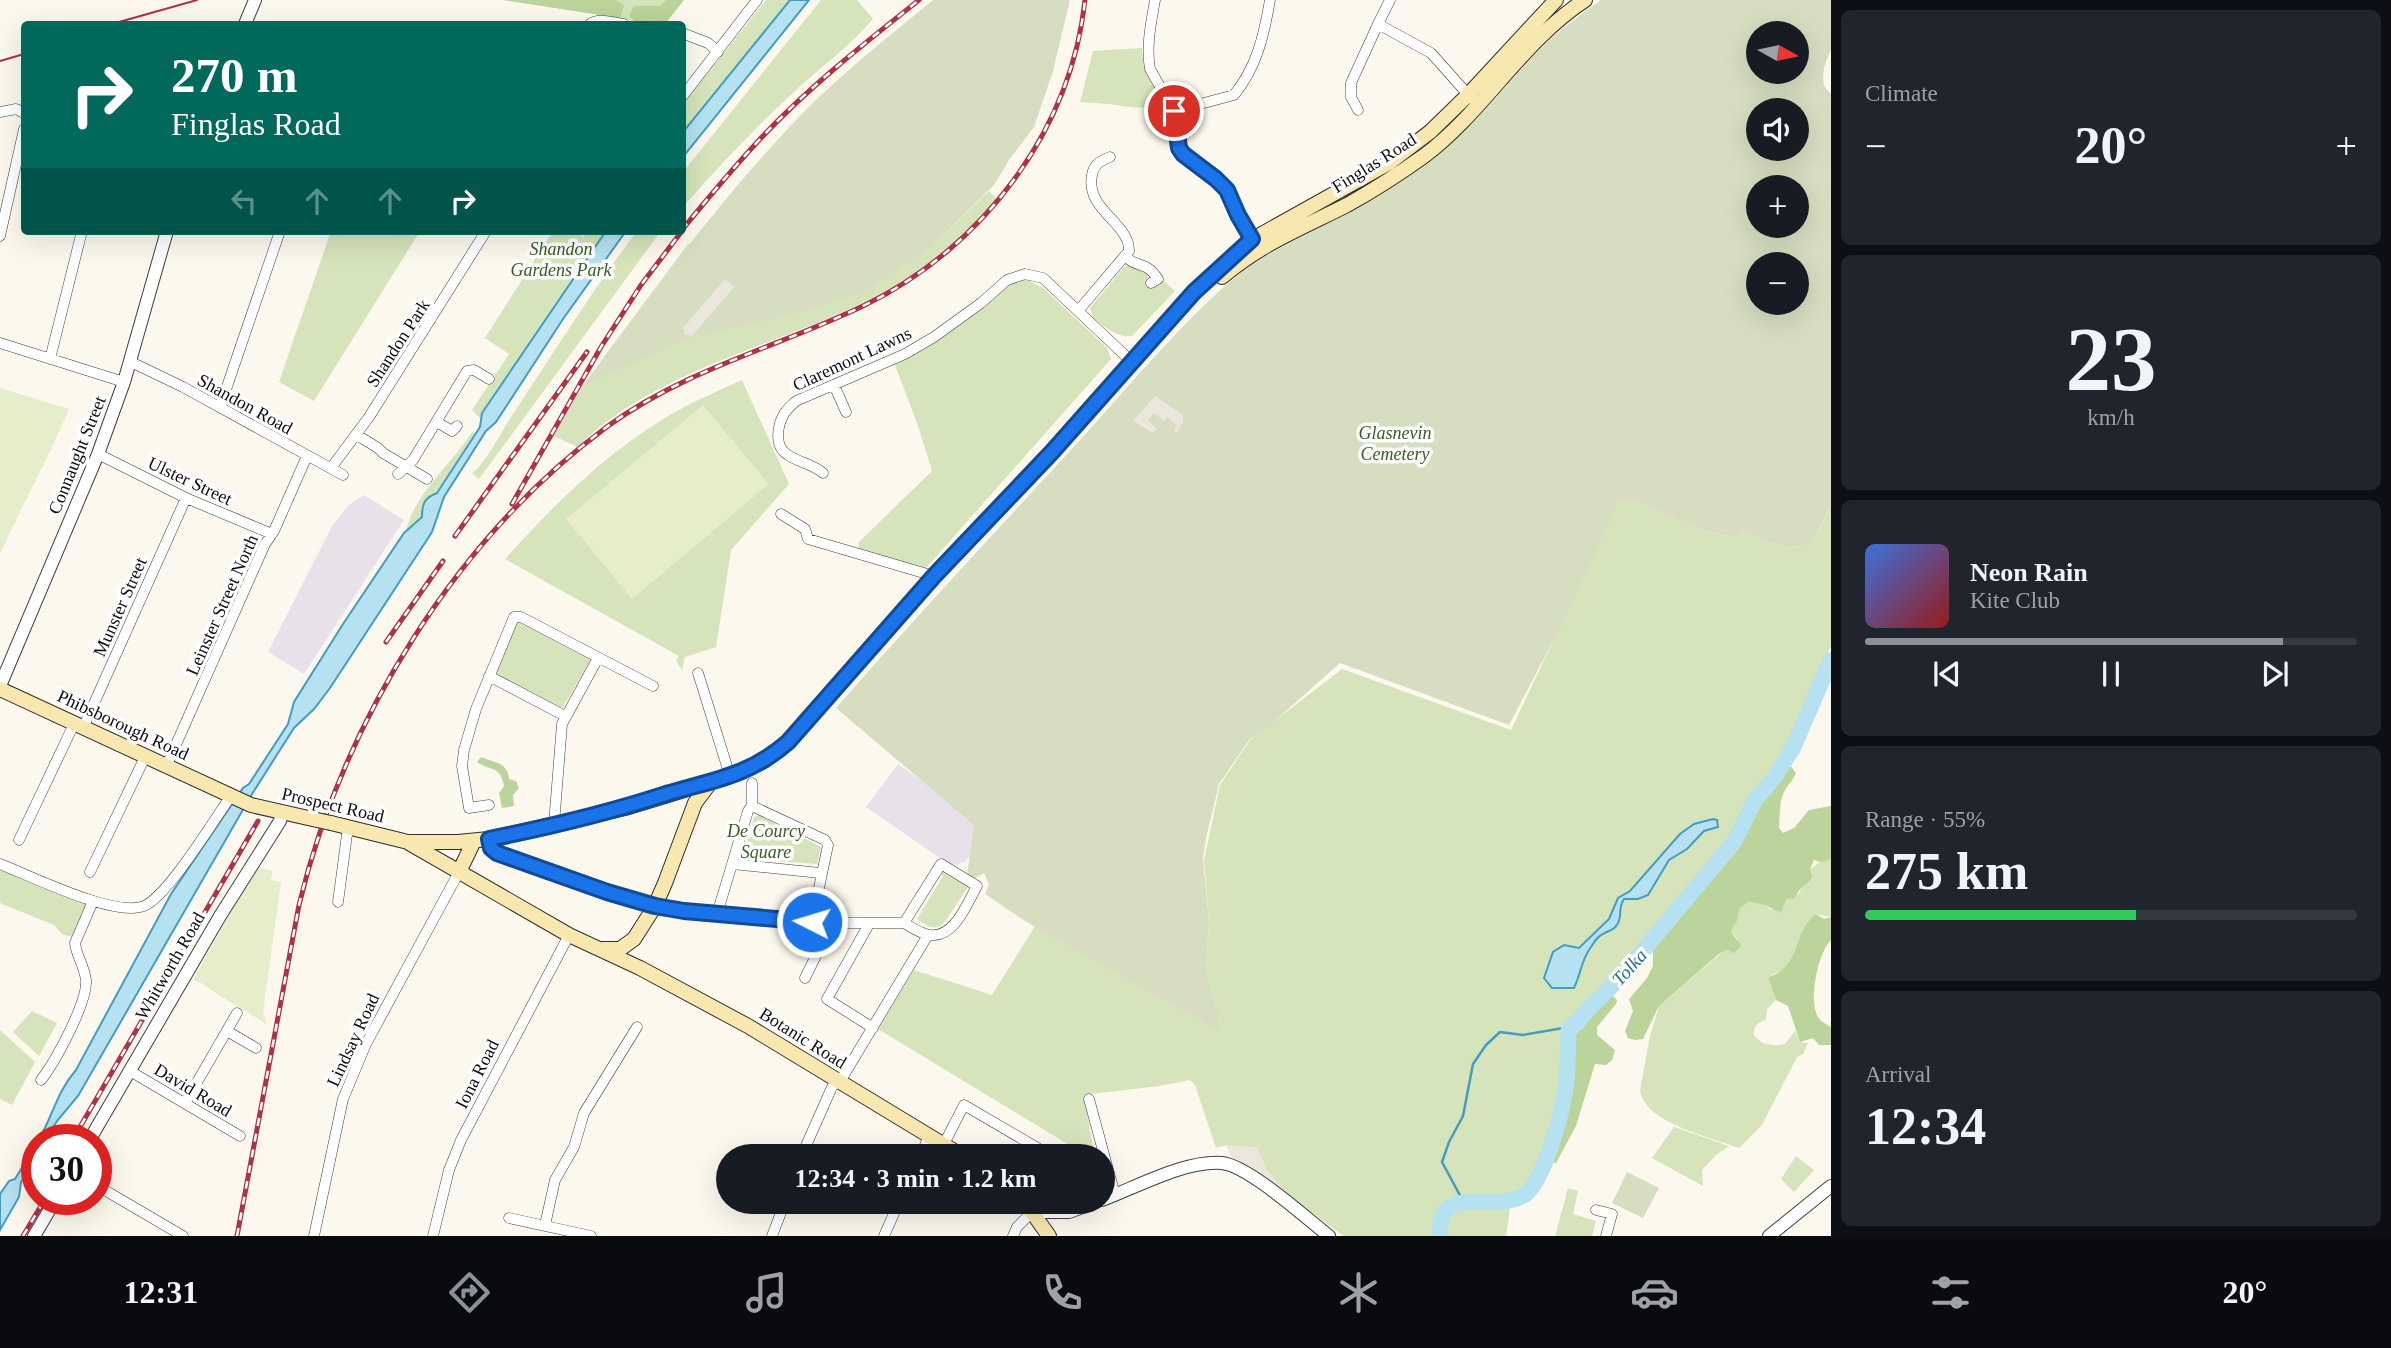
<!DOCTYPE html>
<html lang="en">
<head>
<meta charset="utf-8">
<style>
	:root { --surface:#171b24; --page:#20242c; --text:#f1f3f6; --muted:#9ea1a6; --line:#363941; --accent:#8c9099 }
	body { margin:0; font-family:"Times New Roman",serif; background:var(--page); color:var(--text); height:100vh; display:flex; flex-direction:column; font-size:26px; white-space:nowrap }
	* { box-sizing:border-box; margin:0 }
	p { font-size:23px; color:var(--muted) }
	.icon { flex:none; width:38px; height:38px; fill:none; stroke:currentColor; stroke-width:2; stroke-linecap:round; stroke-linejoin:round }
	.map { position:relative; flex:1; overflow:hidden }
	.drawer { display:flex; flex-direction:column; gap:10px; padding:10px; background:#0d0f14; width:560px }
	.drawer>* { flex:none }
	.banner { position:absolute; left:21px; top:21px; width:665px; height:214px; border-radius:7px; box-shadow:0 7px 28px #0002; background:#00695c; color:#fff; overflow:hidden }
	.needle { width:46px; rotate:99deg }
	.tools { position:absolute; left:1746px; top:21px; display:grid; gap:14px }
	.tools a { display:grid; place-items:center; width:63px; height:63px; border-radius:50%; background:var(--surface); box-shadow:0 7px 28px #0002; font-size:35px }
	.speed { position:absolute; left:21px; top:1124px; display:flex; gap:14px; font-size:35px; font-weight:700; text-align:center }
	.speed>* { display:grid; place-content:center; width:91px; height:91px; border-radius:50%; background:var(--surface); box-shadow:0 7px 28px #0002; line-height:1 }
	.speed .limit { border:10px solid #d22; background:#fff; color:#111 }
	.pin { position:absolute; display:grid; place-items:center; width:60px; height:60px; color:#fff; margin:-30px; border:4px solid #fff; border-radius:50%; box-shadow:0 2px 7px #0007 }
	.me { position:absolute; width:77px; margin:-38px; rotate:275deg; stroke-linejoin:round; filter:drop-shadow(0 0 5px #0008) }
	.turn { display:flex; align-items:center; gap:24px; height:147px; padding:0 35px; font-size:32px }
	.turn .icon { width:91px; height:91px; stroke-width:2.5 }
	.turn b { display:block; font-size:49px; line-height:60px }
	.lanes { display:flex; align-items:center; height:66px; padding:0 35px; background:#0003; justify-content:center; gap:35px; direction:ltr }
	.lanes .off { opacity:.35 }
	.big { font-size:52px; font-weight:600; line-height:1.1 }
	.drawer .tile { flex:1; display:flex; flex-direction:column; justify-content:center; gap:10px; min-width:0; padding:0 24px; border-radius:10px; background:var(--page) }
	.drawer .dial { align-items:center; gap:0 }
	.dial b { font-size:91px; line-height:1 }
	.song { display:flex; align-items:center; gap:21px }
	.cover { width:84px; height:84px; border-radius:10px; background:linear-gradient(135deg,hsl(220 70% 55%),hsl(0 70% 35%)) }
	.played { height:7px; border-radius:4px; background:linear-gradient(90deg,var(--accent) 85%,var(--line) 85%) }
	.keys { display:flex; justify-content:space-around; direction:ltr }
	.heat { display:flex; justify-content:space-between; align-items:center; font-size:38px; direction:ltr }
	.charge { height:10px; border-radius:5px; background:linear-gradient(90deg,#34c759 55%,var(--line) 0) }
	.trip { position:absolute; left:716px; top:1144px; width:399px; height:70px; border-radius:35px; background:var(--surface); box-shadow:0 7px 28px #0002; font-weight:600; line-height:70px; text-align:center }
	.tabs { display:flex; height:112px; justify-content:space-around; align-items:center; background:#090b0e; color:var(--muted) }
	.tabs .icon { width:49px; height:49px }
	.tabs .on { color:var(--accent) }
	.tabs b { font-size:32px; color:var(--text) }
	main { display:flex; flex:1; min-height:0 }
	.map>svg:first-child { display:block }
	.industrial { fill:#e8e1ea }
	.green { fill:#d5e4ba }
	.forest { fill:#bbd49b }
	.cemetery { fill:#d7ddc0; fill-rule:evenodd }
	.pitch { fill:#e5edcb }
	.plaza { fill:#ece7dd }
	.water { fill:#b6e1f0; stroke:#449dc0; stroke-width:2 }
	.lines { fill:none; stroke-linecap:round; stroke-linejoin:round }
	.stream { stroke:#449dc0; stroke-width:2.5 }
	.river { stroke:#b6e1f0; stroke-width:16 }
	.minor-casing { stroke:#3f3f3f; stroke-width:11 }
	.tertiary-casing { stroke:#3f3f3f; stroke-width:14 }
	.secondary-casing { stroke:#2e2e2e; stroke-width:16 }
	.minor { stroke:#fff; stroke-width:10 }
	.tertiary { stroke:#fff; stroke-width:12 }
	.secondary { stroke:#f8e7ae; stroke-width:14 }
	.tram { stroke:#af3146; stroke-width:2 }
	.rail-casing { stroke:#af3146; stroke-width:5 }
	.rail { stroke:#fff; stroke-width:2.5; stroke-dasharray:8; stroke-linecap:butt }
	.secondary-bridge-casing { stroke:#2e2e2e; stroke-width:16; stroke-linecap:butt }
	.secondary-bridge { stroke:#f8e7ae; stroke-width:14 }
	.route-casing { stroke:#114b97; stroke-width:18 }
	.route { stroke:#1a73e8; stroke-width:12 }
	.labels { text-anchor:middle; stroke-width:7; stroke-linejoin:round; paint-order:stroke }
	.street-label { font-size:18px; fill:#0c0c0c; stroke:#fff }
	.park-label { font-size:18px; font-style:italic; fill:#365e23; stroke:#fff }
	.water-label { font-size:19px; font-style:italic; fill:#216e92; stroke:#fff }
</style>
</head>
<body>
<main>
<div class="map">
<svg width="1831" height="1236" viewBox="0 0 1831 1236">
	<rect width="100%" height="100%" fill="#fdf8ed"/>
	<path class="industrial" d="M364,495L404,520L304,674L268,652L332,526L350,504Z
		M898,764L980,821L975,849L966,861L957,865H950L866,807Z"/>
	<path class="green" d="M503,0H684L663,24H640L628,19Z
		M766,0H791L683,132V104Z
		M821,0H857L873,19C851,45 822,66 797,89C756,127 719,166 683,207V172Z
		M1142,48L1144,69L1163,100C1140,113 1131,106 1108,104C1099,103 1089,103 1080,102L1093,51Z
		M989,191L997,199C969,230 938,260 901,282C796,345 667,360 577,447L554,436L582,387L604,376V357L688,244L933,246Z
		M331,231H420L314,401L279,382Z
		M553,231H576L583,237L588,231H606L482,413L481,419L472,410L509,354L485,338Z
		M637,231H661L479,479L472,474C489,458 498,437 511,417C552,355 592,291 637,231Z
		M1125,266H1130L1149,273L1147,280L1153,287L1163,280L1175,291L1132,336C1118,339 1104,326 1093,318L1090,308Z
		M1034,274L1031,282L1043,288L1107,348L1111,359L926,568L858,550L859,542L932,471L917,423L893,360L1007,280Z
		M742,380L789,484L731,550L716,647L685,657L682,670L676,661L679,656L505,559C558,500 614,445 684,407C703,397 723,389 742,380Z
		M472,432L475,433L436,493L423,503L422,517L406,530C414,495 452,463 472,432Z
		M1620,500H1635L1698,529L1735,538L1739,534L1745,533C1763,539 1797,557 1813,539C1821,530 1826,515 1831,504V646L1778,767L1748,799L1739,825L1729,838L1719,861L1699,876L1685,889L1618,973L1567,1023L1561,1089L1537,1168L1530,1184L1505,1199L1510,1209L1506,1236H1344L1288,1195L1267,1170L1262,1161L1226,1145L1216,1148L1195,1085L1190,1080L1159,1086L1091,1094L1089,1099H1085L1093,1147L1079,1151L878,1029L914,970L992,995L1035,926L1216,1030L1217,1008L1206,971L1209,921L1204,860L1220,785L1250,740L1342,669L1511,730Z
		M518,620L592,658L563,707L558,709L494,673Z
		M759,815L821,847L817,864L748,859L743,855L754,817Z
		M1825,859H1831V917L1816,914L1788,967L1768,977L1776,1000L1767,1009L1766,1019L1756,1025L1753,1034C1761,1045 1772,1047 1785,1044L1795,1031L1800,1042L1808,1043L1803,1054L1797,1057L1762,1125L1739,1148C1711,1137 1644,1123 1640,1090L1650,1036L1659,1006L1738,939L1731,931L1737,921L1740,908L1749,902L1765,905L1771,910L1787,897L1798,895L1810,869Z
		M944,868L970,884L944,923C934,932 926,925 917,919L943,876L941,874Z
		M0,870L87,905L72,937L62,934L54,925L0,903Z
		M32,1011L57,1023L39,1056L13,1032Z
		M0,1030L35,1062L12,1105L0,1099Z
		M1674,1127L1729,1146L1716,1155L1702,1170L1703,1186L1652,1158Z
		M1796,1156L1814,1170L1794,1192L1781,1179Z
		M1568,1188L1578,1191L1573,1214L1596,1221L1592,1236H1555Z"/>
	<path class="forest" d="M503,0H616L624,5L620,18Z
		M666,0H684L665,24C651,25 639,27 629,16L634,6H660Z
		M481,757C494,763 508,762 509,779L516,781L519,788L513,795L514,806L502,808L499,793L504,786C500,765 492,772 477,762Z
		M1790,765L1796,773C1793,781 1788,784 1784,792C1779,802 1780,816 1779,828L1783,833L1794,828L1809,810L1831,806V859L1820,862L1814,860L1810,869L1812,877C1809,884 1804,884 1800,889C1797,893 1798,895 1793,899L1787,898L1781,913L1765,905L1749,902L1740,908L1737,921L1731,931L1741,946L1734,953L1727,950L1719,954L1659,1006L1643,1039L1635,1040L1628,1038L1625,1031L1633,1011L1629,999L1647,978L1653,966V949L1728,858L1749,829L1766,795L1782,778Z
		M1816,914L1824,919L1831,917V940C1818,953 1808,1000 1818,1017C1821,1022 1826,1024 1831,1027V1045H1819L1813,1038L1800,1042L1788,1006L1776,1000L1768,977C1802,967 1792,932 1816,914Z
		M1612,995L1617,1000L1616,1004L1597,1027V1035L1615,1050L1612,1060L1606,1065L1595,1064L1576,1126L1556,1163H1549L1572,1091L1575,1035Z"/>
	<path class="cemetery" d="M933,0H1070L1053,71L1034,127L1009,160L994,185L933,246L864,292L803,311L685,339L582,387C650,295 717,203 796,120C838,76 886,39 933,0Z
		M1601,0H1831V49L1824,67L1823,78L1824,86L1831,94V504C1825,515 1821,529 1813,539C1798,557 1763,539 1745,533L1739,534L1736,538L1698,529L1635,500H1620L1563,622L1509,725L1340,663L1268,727L1249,740L1219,784L1206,838L1203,859L1209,921L1206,971L1217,1008L1218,1027L1216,1030L1025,921L985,894L989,885L984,873L973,879L967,875L974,825L836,708C919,613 1006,521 1091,428C1142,371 1191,312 1251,264C1316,227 1385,199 1443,150C1475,123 1500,93 1528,62C1549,38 1575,18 1601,0ZM1759,33H1797V72H1759ZM1759,110H1797V149H1759ZM1759,187H1797V226H1759ZM1759,264H1797V303H1759Z
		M1627,1172L1659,1188L1643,1218L1612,1203Z"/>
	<path class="pitch" d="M0,388L69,409C49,458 22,505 0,554Z
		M703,405L769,484L632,599L566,519Z
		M256,867L273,871L271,880L281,882L263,1012L267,1025C250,1013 231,1003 213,991C206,987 202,982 193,980Z"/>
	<path class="plaza" d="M725,279L734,287L692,336L685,335L683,328Z
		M1155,396L1183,415V421L1177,433L1174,431L1177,426L1167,417L1164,421L1154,413L1148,420L1157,429L1153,433L1133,421Z
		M1226,1145L1257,1147L1267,1170L1284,1190L1248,1165L1232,1159Z"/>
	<path class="water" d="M790,0H809L683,157V132Z
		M606,231H626L563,319L496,422L486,431L444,497L432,532L330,688L314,709L294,728L252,794L78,1096L57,1121L46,1139H39C54,1114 56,1093 76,1070L171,894L243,788L249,784L288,724L294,702L343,624L404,533L422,517C422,504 424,498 437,493L480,427L482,413Z
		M1713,819L1717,820L1718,827L1704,831L1687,849L1669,860L1648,895L1638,899H1624C1617,910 1623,916 1617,925C1613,931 1609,930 1603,934C1598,936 1594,942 1591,947C1581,960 1581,974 1574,988H1552L1544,978L1553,952L1564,945L1579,948L1609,919L1618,898L1630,891L1680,834L1694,824Z
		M37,1143V1155L21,1182L19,1197L0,1230V1194L9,1181L15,1179Z"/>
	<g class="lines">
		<path class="stream" d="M1463,1201L1442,1162L1449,1142L1463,1116L1473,1064L1486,1045L1500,1032L1523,1035L1569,1027"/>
		<path class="river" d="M1440,1236C1435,1178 1503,1217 1528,1192C1545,1175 1561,1116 1565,1092C1569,1071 1567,1048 1569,1027L1578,1022L1586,1011L1621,977L1734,842L1755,800L1774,778L1793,748L1831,660"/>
		<g class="minor-casing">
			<path id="minor" d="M1155,0C1151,23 1146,46 1150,69L1174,111L1179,148L1183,154L1216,179L1227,190L1238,215L1255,244
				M1390,0L1378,24L1431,53L1472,99
				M590,24C598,17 613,23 624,24
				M682,33L708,43L718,52
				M682,97L757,0
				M1358,110L1351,97V83L1378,24
				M1174,111L1234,95C1257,67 1264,35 1270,0
				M0,112L16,109L24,113
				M0,236L24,129
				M1126,257C1138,269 1144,259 1158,279L1151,283
				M1078,311L1129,251C1130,223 1085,210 1092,175C1094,164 1100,161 1110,157
				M0,343L124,382
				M50,359L82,231
				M131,362L183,387L343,475
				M834,385L846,412
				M220,407L280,231
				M437,422L452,431L457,426
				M357,435L378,448L383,453L427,479
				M98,454L186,498L272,534
				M331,468L369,417L486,231
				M823,473C812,464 800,463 788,455C774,447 777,426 784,414C787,409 792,405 796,401L905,354L934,337L981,303L1007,280L1025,274L1043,278L1132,362
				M398,474L413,460L467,371L474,370L489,379
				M781,514L805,529L808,539L934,576
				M698,673L730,776
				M489,676L565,716
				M83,728L186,498
				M166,767L265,544L274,531L307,456
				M489,805L469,808L462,766L464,750L476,709L514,617H521L653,686
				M752,806V783
				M554,824L562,724L598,658
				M489,839L491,848L497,853L607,892L661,907L832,923H904
				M19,840L74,724
				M0,864C31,876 115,918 144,906C168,896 213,821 231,796
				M732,864L820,873
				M941,864L977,886C967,903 955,938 930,935C921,934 913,928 904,923Z
				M90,872L145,757
				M338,902L348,827
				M720,904L748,811L752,806L825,840L828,845L812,921
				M869,924L827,999L873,1028
				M805,978L832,923
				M227,1031L256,1048
				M130,1071L240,1136
				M41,1080C55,1062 88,1002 86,980C84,965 76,955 75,943L93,901
				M1089,1099L1115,1195
				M185,1103L237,1013
				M944,1144L964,1105L1053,1157
				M1076,1155L1079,1157
				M801,1157L832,1087L844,1075L928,935
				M920,1157L929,1136
				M1089,1157L1103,1152
				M96,1185L183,1236
				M1596,1210L1612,1214L1606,1236
				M509,1218L591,1236
				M545,1225L555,1180L574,1147L584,1113L637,1027
				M314,1236L343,1099L366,1044L459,872
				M433,1236L449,1170L461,1140L569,935
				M772,1236L785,1202
				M884,1236L899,1202
				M1013,1236L1017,1227L1032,1212"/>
		</g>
		<g class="tertiary-casing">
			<path id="tertiary" d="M245,24L255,0
				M0,686L98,454L124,382L167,231
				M90,1139L220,916L280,821L282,812
				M1102,1200C1137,1187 1185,1160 1222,1163C1249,1166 1306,1218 1329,1236
				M1032,1212H1069L1096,1202
				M34,1236L56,1199
				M1769,1236L1831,1186"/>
		</g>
		<g class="secondary-casing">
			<path id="secondary" d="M1222,277C1262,243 1302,228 1347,205C1374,190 1399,174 1424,156C1484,111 1521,42 1585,0
				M0,689L251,805L317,820
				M331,823L408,842H458L489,839L625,808L730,776L764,761L788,742L934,576L1052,451L1194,292L1253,239L1389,163L1430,132L1468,95L1556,0
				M409,843L569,935L640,968L748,1026L964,1157
				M459,872L474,841
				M603,949H620L634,939L655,906L665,883L695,803L710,783
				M1021,1202L1032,1212L1049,1236"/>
		</g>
		<use href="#minor" class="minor"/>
		<use href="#tertiary" class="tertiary"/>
		<use href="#secondary" class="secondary"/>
		<path class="tram" d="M112,24L197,0
			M0,61L24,54"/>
		<g class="rail-casing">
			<path id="rail" d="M682,230C708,198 734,167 762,137C810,86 865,43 919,0
				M512,504L601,347L641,285L682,231
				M455,536L587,352
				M386,642L443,561
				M73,1139L258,821
				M23,1236L45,1199
				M237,1236L299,905C343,722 456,538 608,426C688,368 779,347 865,305C982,248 1071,131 1085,0"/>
		</g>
		<use href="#rail" class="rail"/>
		<g class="secondary-bridge-casing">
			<path id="secondary-bridge" d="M317,820L331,823"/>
		</g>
		<use href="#secondary-bridge" class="secondary-bridge"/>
	</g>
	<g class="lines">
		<g class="route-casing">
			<path id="route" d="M812,922L684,911L655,906L607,892L497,853L491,848L489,839C549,827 608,813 666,794C713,780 749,776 788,742L934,576L1052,452L1194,292L1252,239L1238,215L1227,190L1216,179L1183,154L1179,148L1174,111"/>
		</g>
		<use href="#route" class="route"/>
	</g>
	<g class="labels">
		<g class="street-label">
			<text transform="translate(1374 163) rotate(-32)" y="6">Finglas Road</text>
			<text transform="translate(398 343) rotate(-57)" y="6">Shandon Park</text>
			<text transform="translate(852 359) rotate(-25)" y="6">Claremont Lawns</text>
			<text transform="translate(245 404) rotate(29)" y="6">Shandon Road</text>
			<text transform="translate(77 455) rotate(-68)" y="6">Connaught Street</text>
			<text transform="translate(190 481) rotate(25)" y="6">Ulster Street</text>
			<text transform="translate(222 605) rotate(-66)" y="6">Leinster Street North</text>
			<text transform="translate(120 607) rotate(-66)" y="6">Munster Street</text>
			<text transform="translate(123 725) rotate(25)" y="6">Phibsborough Road</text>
			<text transform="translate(333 805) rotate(13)" y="6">Prospect Road</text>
			<text transform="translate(170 966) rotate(-60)" y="6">Whitworth Road</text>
			<text transform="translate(803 1038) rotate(32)" y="6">Botanic Road</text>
			<text transform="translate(353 1040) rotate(-65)" y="6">Lindsay Road</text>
			<text transform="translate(477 1074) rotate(-63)" y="6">Iona Road</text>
			<text transform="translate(193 1090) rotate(31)" y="6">David Road</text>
		</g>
		<g class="park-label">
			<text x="561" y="255">Shandon<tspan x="561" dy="21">Gardens Park</tspan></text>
			<text x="1395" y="439">Glasnevin<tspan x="1395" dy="21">Cemetery</tspan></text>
			<text x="766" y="837">De Courcy<tspan x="766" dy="21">Square</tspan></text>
		</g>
		<g class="water-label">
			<text transform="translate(1629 967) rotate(-48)" y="7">Tolka</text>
		</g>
	</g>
</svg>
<div class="tools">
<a><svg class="needle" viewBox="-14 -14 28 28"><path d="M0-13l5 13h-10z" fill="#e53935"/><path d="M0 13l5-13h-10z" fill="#9ea1a6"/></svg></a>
<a><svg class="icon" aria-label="sound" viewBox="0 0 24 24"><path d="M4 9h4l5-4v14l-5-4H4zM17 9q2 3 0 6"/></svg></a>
<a>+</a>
<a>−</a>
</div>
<div class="speed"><div class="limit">30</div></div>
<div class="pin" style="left:1174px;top:111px;background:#d93025"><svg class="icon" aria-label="arrive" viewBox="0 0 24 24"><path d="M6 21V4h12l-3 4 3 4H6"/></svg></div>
<svg class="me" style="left:812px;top:922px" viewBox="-20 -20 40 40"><circle r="17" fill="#1a73e8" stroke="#fff" stroke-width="3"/><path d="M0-11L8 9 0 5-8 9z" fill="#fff"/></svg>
<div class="trip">12:34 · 3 min · 1.2 km</div>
<div class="banner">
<div class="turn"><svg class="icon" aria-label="right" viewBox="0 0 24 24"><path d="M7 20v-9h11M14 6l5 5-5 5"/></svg><div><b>270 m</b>Finglas Road</div></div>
<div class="lanes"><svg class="icon off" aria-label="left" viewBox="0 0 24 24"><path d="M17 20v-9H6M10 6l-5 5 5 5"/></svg><svg class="icon off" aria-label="ahead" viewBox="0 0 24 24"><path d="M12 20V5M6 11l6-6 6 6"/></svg><svg class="icon off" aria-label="ahead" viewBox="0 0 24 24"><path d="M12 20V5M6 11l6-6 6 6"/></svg><svg class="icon" aria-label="right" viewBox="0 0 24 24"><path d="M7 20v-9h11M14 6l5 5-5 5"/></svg></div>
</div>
</div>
<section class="drawer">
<div class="tile"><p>Climate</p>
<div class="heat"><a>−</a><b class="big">20°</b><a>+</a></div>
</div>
<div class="tile dial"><b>23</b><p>km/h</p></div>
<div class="tile">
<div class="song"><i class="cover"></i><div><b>Neon Rain</b><p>Kite Club</p></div></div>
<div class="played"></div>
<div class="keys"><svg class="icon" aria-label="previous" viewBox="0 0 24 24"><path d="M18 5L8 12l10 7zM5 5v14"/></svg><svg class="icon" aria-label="pause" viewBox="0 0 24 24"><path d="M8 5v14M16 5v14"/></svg><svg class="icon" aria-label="next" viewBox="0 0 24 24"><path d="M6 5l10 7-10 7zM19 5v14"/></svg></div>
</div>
<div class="tile"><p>Range · 55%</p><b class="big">275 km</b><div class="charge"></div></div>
<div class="tile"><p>Arrival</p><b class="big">12:34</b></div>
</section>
</main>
<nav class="tabs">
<b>12:31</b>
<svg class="icon on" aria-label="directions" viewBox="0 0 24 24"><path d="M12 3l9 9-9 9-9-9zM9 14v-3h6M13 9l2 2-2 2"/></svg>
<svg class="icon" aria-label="music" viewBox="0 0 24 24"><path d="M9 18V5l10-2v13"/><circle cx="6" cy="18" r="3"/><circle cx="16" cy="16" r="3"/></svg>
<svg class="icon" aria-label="phone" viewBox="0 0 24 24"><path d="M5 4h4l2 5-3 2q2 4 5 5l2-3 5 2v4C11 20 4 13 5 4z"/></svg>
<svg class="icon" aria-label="climate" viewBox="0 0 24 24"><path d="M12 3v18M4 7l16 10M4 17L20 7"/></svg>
<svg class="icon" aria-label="car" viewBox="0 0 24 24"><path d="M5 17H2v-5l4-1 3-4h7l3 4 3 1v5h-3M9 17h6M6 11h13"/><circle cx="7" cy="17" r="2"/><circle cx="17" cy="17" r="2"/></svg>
<svg class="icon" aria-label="filters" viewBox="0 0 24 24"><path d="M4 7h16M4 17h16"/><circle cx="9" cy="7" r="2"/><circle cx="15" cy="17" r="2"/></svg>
<b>20°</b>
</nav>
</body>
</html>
